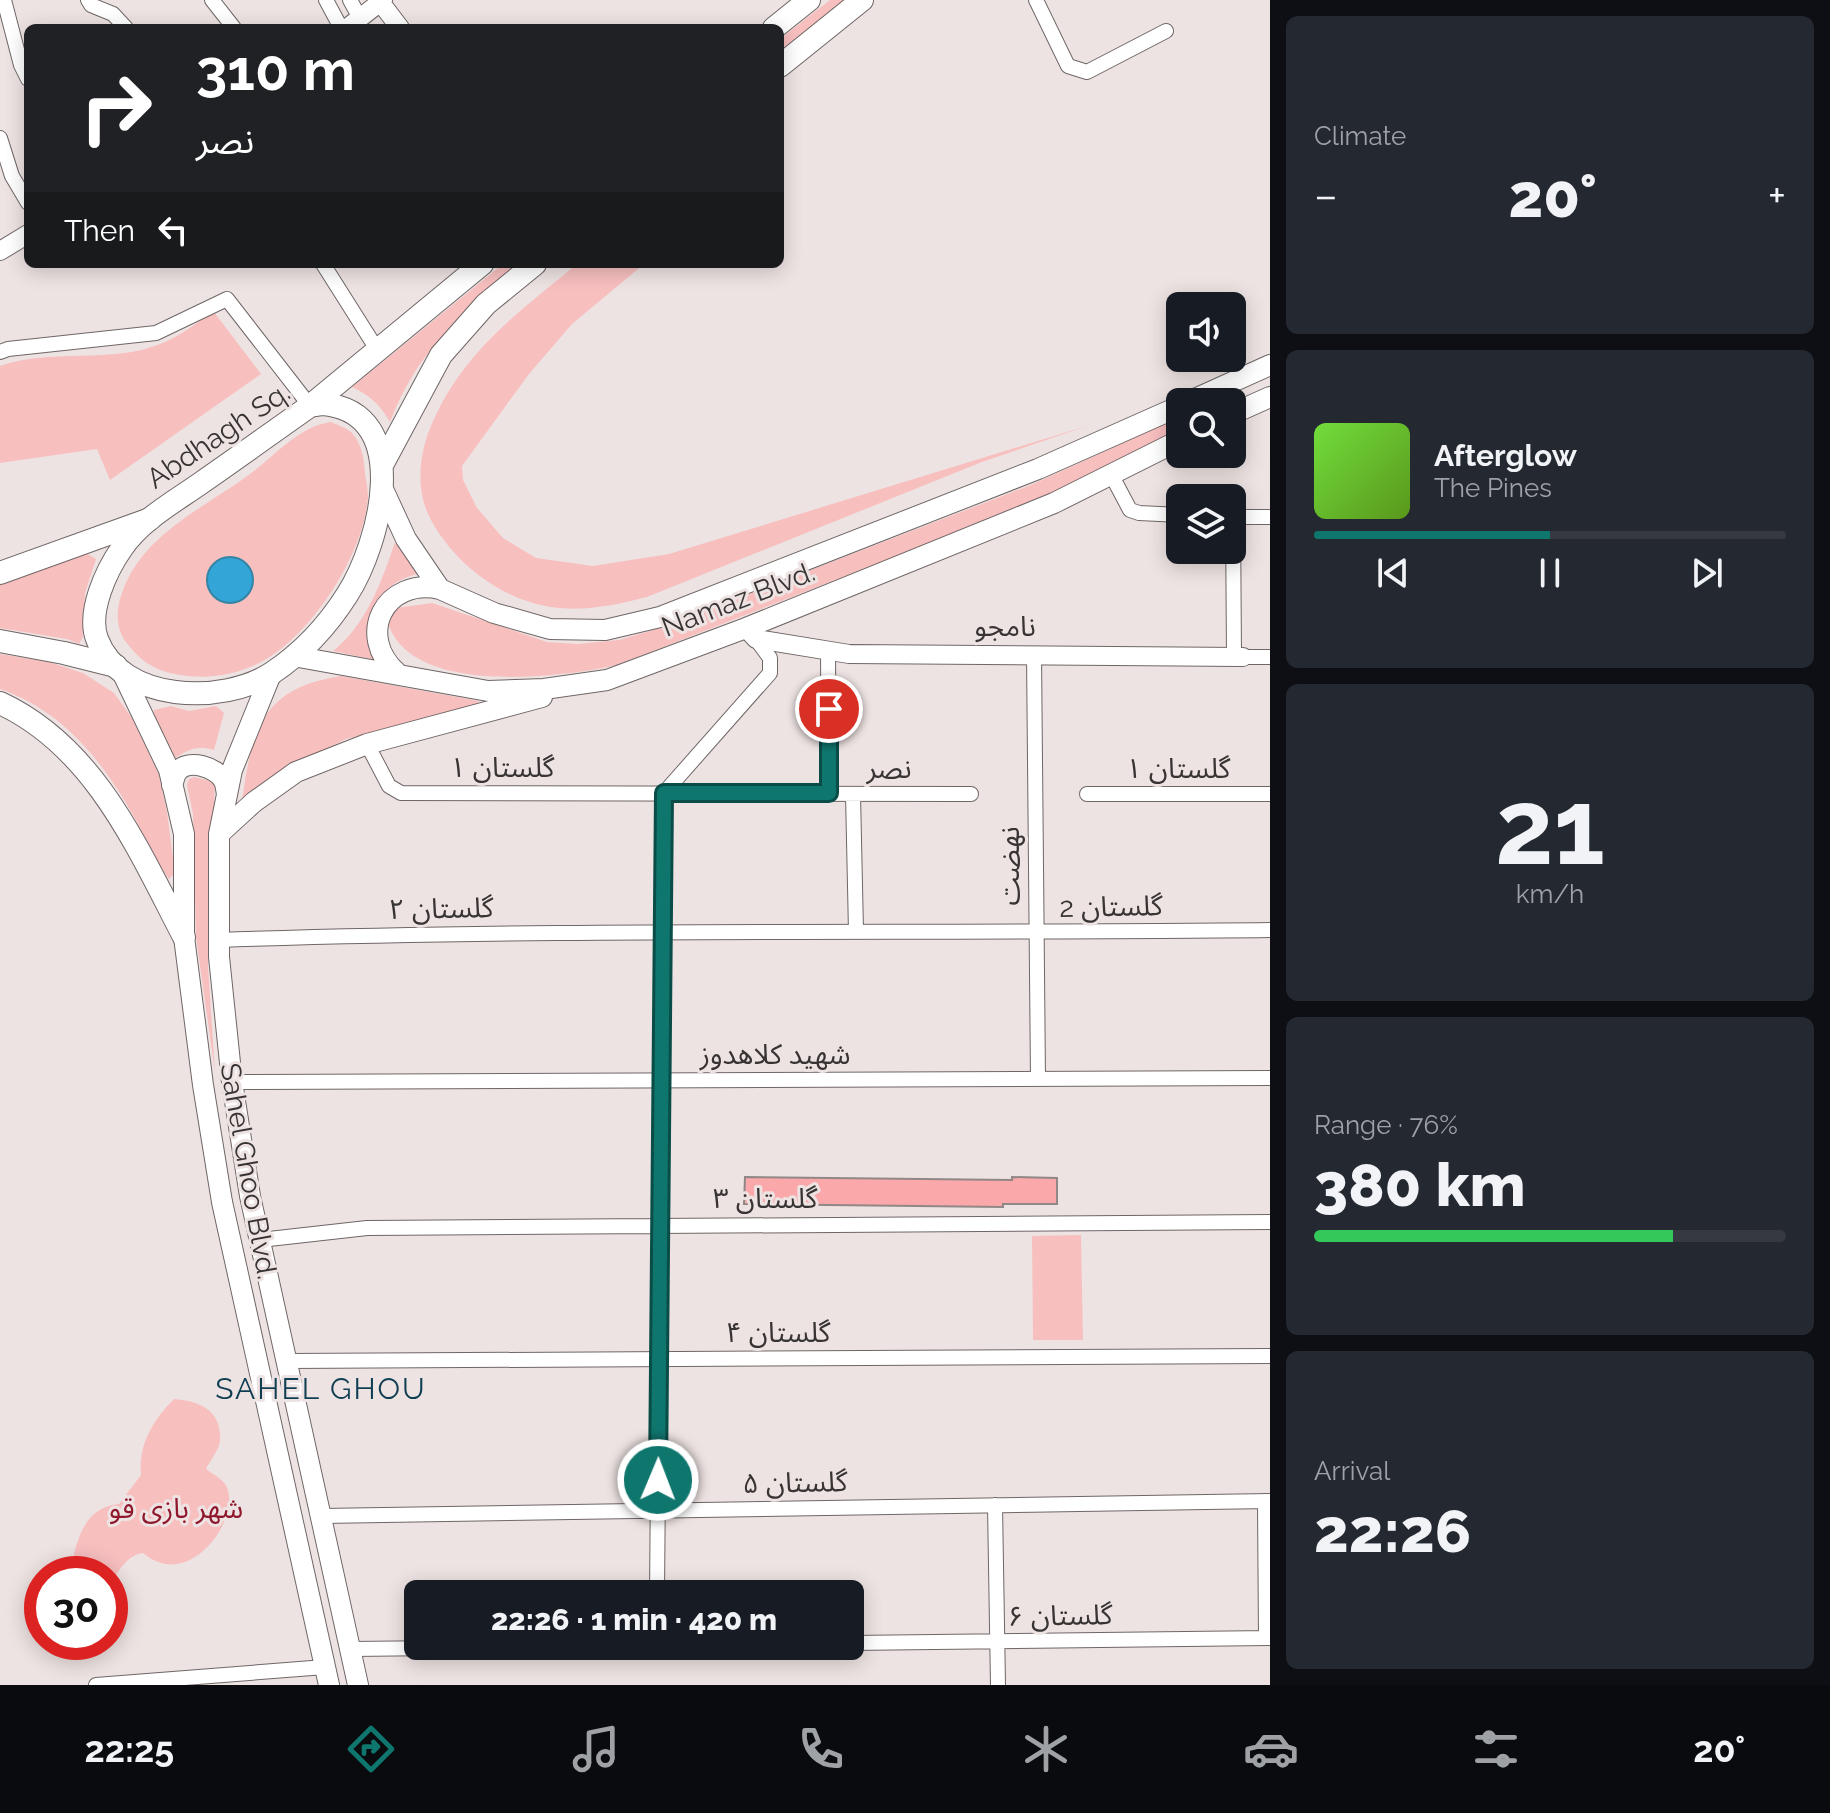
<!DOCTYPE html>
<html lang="en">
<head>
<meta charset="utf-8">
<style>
	:root { --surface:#171b24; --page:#242831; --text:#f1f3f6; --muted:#9ea1a6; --line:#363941; --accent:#0f766e }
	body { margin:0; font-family:Raleway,"Noto Sans Arabic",sans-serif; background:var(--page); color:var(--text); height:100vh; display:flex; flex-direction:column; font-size:30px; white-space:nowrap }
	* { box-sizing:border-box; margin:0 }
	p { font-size:26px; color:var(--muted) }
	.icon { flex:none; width:44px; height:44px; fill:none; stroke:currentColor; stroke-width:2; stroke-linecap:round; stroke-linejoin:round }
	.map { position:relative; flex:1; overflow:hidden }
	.drawer { display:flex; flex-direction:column; gap:16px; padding:16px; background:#0d0f14; width:560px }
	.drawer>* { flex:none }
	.top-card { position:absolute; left:24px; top:24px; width:760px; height:244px; border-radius:12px; box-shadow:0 4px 20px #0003; background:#202124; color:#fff; overflow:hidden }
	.buttons { position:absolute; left:1166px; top:292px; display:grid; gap:16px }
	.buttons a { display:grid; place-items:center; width:80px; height:80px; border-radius:12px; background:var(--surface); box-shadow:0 4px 20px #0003; font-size:40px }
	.speed { position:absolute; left:24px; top:1556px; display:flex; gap:16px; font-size:40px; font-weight:700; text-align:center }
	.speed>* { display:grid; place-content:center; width:104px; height:104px; border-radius:50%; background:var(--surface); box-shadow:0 4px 20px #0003; line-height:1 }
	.speed .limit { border:12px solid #d22; background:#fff; color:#111 }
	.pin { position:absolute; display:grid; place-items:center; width:68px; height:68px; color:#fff; margin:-34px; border:4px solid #fff; border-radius:50%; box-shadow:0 2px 8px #0007 }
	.me { position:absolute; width:88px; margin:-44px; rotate:1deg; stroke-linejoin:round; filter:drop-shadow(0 0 6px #0008) }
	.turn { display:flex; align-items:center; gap:28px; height:168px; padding:0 40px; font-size:36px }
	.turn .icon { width:104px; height:104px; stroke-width:2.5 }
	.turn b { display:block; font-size:56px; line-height:68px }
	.then { display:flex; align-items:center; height:76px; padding:0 40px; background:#0003; gap:16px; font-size:30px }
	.big { font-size:60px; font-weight:800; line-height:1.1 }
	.drawer .card { flex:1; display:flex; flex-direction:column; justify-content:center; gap:12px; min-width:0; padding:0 28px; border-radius:12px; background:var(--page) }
	.drawer .dial { align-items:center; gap:0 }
	.dial b { font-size:104px; line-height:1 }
	.song { display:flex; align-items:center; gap:24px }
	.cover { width:96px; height:96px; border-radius:12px; background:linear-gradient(135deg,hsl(100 70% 55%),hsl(90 70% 35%)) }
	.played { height:8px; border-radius:4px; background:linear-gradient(90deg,var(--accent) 50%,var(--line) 50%) }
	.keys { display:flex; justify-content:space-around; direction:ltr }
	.heat { display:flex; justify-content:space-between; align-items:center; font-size:44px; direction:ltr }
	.charge { height:12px; border-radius:6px; background:linear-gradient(90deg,#34c759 76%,var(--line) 0) }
	.trip { position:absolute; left:404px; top:1580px; width:460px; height:80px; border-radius:12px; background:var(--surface); box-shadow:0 4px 20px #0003; font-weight:800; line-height:80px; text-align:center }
	.menu { display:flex; height:128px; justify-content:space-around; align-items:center; background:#090b0e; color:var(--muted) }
	.menu .icon { width:56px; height:56px }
	.menu .current { color:var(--accent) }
	.menu b { font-size:36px; color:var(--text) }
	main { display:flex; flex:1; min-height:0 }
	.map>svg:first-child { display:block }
	.green { fill:#f8bfbf }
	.water { fill:#33a6d7; stroke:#3484a6; stroke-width:2 }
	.building { fill:#faa8aa; stroke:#918787; stroke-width:2 }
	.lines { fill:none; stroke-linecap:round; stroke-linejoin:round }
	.minor-casing { stroke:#6f6666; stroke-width:16 }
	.tertiary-casing { stroke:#6f6666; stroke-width:20 }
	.secondary-casing { stroke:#6f6666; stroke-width:22 }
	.primary-casing { stroke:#6f6666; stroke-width:24 }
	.trunk-casing { stroke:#6f6666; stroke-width:24 }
	.minor { stroke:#fff; stroke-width:14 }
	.tertiary { stroke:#fff; stroke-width:18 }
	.secondary { stroke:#fff; stroke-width:20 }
	.primary { stroke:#fff; stroke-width:22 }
	.trunk { stroke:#fff; stroke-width:22 }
	.route-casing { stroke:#0a4d48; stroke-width:20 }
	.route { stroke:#0f766e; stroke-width:14 }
	.labels { text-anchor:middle; stroke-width:6; stroke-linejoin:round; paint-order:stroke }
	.street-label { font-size:28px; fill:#383434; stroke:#eee3e3 }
	.park-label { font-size:28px; fill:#8f182d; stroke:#eee3e3 }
	.neighbourhood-label { font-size:30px; letter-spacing:2px; fill:#0f3e52; stroke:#eee3e3 }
</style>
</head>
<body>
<main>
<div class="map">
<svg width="1270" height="1685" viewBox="0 0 1270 1685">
	<rect width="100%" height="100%" fill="#eee3e3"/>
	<path class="green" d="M830,0H847L780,52V39Z
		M503,264H518C461,315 418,349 390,422C380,405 371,396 352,387Z
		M577,264H644L572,324L529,374L462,466L463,480L477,508L503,538L536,558L593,566L669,554L1090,425L982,462L647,597C615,605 584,612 551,607C502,600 454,563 431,520C415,492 419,454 431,426C462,352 518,313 577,264Z
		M214,312L261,374L110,480L97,449L0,463V366C50,348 112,364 160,344C179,337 197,322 214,312Z
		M1180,417V430L1048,497L617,665C559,678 411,696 388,623L396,608L432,603L547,642L578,644L619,640L660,628L1031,485Z
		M331,422C337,425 347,428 352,433C362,444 364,459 365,473C366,481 368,489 368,497C364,554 312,634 263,661C236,676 205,680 175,674C153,670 138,659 126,642C116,629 116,611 121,596C140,535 203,509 250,474C275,456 299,426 331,422Z
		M395,542L417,574C367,588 376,618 376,660L333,651C366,625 382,581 395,542Z
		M86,553L96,559L85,593L83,637L79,644L67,639L0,628V584Z
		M0,654L49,662L83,673L114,693L132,718L159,775L167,812L175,873L169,879C157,863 150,847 141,830C109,769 67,712 0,689Z
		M341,676L479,701L477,707L346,739L303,761L242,801C252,729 262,688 341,676Z
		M171,706L189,711L216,706L224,713L214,750C197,745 186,750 173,760L154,715V710Z
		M194,777L215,782L208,967L215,1072L196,937L193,814L187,785L189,779Z
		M1081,1235L1083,1340H1033L1032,1236Z
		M174,1399C199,1401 222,1410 220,1440C220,1449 210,1460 206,1469C211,1473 221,1478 225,1484C245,1513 191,1594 143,1553C129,1555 123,1565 115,1576L110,1578V1574H81L73,1559C79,1532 88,1507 119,1504L141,1475C138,1445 153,1420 174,1399Z"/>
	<path class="water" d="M207 580a23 23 0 1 1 46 0a23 23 0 1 1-46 0Z"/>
	<path class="building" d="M745,1177L1012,1180V1177L1057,1178V1204H1003V1207L744,1204Z"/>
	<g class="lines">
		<g class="minor-casing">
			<path id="minor" d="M4,0L21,65L28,79
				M88,0L91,5L113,14L126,28
				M212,0L234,28
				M326,0L341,28
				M350,0L360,18
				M1036,0L1068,66L1087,72L1166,31
				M0,138L12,176L28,203
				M323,264L378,351
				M0,352L8,349L156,333L227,299L310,406
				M1112,476L1130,510L1139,513L1180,515
				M1232,517H1270
				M1233,517L1234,656
				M828,653L829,793
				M1034,654L1038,1079
				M1243,657H1270
				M367,744L389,786L401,793L971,794
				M664,793L770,673V658L756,639
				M853,794L856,932
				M1087,794H1270
				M219,940C569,928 920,934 1270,930
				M232,1082L1270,1078
				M260,1240L367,1228L1270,1222
				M287,1361L1270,1356
				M1265,1501L1266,1638
				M995,1505L998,1685
				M321,1516L1270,1501
				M657,1594L664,793
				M850,1643L1270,1638
				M350,1649L625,1646
				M96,1685L325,1667"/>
		</g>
		<g class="tertiary-casing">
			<path id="tertiary" d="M381,3L400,28
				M347,28L383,0
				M0,251L28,234
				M746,628L756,639L849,654L1243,657"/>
		</g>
		<g class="secondary-casing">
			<path id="secondary" d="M1188,402L1270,365
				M1232,414L1270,397
				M382,487L406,539L440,589L494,613L550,629L605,630L660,617L1038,469L1180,406
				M293,656L488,691L544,689L607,680L746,628L1054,503L1180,440
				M122,672L169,770L184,834V937L203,1085L222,1202L329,1685
				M397,673C355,635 385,577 440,589
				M271,674L232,770L219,834V957L232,1082L250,1196L358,1685
				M172,785C174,781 174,776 177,772C188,758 217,767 224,781C226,785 226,790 227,794
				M219,834L254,802L296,772L367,744L542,697"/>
		</g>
		<g class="primary-casing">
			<path id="primary" d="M774,28L809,0
				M780,66L862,0
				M323,404C415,412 380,544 347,595C328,625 302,653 272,673C223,705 121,703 97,639C87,612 106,571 122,548C141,520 174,502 201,483C237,458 273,432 310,406Z
				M310,406L482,264
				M382,465L441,355L486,304L535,264"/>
		</g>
		<g class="trunk-casing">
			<path id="trunk" d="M0,573L150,519
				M0,641L64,653L116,666
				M0,703C95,747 138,849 184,937"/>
		</g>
		<use href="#minor" class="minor"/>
		<use href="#tertiary" class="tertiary"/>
		<use href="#secondary" class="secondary"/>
		<use href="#primary" class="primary"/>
		<use href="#trunk" class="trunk"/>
	</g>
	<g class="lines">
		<g class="route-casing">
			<path id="route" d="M658,1480L664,793H829V709"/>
		</g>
		<use href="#route" class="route"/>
	</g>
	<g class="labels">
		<g class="street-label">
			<text transform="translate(218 435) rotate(-34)" y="10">Abdhagh Sq.</text>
			<text transform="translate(738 599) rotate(-21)" y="10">Namaz Blvd.</text>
			<text x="1005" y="636">نامجو</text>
			<text x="502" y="777">گلستان ۱</text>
			<text x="889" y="778">نصر</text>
			<text x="1178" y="778">گلستان ۱</text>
			<text transform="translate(1009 866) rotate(-90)" y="10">نهضت</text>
			<text transform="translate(1111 906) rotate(-1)" y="10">گلستان 2</text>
			<text transform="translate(441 908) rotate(-1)" y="10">گلستان ۲</text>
			<text x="775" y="1064">شهید کلاهدوز</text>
			<text transform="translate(249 1171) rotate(80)" y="10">Sahel Ghoo Blvd.</text>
			<text x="765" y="1208">گلستان ۳</text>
			<text x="778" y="1342">گلستان ۴</text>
			<text transform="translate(795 1482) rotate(-1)" y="10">گلستان ۵</text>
			<text transform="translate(1060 1615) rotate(-1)" y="10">گلستان ۶</text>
		</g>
		<g class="park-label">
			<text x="176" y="1518">شهر بازی قو</text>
		</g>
		<g class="neighbourhood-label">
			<text x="321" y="1399">SAHEL GHOU</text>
		</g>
	</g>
</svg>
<div class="buttons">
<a><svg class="icon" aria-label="sound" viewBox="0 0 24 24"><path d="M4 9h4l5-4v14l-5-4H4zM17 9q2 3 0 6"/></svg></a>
<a><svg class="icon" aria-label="search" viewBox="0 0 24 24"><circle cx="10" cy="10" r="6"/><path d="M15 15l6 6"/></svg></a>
<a><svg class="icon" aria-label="layers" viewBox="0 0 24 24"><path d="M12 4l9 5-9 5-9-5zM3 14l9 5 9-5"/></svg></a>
</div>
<div class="speed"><div class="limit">30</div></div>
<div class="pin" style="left:829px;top:709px;background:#d93025"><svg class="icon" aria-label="arrive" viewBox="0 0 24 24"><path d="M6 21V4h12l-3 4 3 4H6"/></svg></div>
<svg class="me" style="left:658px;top:1480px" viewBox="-20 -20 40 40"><circle r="17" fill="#0f766e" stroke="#fff" stroke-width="3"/><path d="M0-11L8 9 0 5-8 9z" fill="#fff"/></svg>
<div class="trip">22:26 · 1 min · 420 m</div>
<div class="top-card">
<div class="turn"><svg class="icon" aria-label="right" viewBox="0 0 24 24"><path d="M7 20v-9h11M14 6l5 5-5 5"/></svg><div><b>310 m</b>نصر</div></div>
<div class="then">Then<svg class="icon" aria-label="left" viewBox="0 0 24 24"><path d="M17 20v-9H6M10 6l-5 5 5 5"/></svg></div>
</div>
</div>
<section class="drawer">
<div class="card"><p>Climate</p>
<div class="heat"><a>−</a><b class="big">20°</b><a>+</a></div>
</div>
<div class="card">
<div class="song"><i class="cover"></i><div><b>Afterglow</b><p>The Pines</p></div></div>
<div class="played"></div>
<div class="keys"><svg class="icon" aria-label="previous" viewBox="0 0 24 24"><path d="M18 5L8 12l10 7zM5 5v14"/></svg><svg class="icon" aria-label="pause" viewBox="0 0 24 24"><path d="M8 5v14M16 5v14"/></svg><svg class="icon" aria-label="next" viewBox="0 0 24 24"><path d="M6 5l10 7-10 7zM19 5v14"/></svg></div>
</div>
<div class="card dial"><b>21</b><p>km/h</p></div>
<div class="card"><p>Range · 76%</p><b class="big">380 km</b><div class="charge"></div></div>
<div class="card"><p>Arrival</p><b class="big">22:26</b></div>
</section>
</main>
<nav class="menu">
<b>22:25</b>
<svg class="icon current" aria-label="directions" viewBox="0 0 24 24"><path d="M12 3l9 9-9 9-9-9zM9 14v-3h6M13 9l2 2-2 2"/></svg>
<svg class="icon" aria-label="music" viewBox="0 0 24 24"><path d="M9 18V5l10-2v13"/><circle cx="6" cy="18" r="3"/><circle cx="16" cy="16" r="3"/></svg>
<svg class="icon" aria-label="phone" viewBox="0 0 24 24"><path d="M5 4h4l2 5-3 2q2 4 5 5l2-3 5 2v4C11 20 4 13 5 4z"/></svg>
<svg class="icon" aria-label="climate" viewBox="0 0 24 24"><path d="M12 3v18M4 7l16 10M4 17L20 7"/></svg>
<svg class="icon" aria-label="car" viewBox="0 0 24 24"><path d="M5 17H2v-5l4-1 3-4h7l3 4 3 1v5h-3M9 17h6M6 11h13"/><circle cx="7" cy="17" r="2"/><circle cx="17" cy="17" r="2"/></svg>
<svg class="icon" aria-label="filters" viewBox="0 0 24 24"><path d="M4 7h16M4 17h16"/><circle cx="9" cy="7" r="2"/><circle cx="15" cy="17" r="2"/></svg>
<b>20°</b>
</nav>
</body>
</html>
